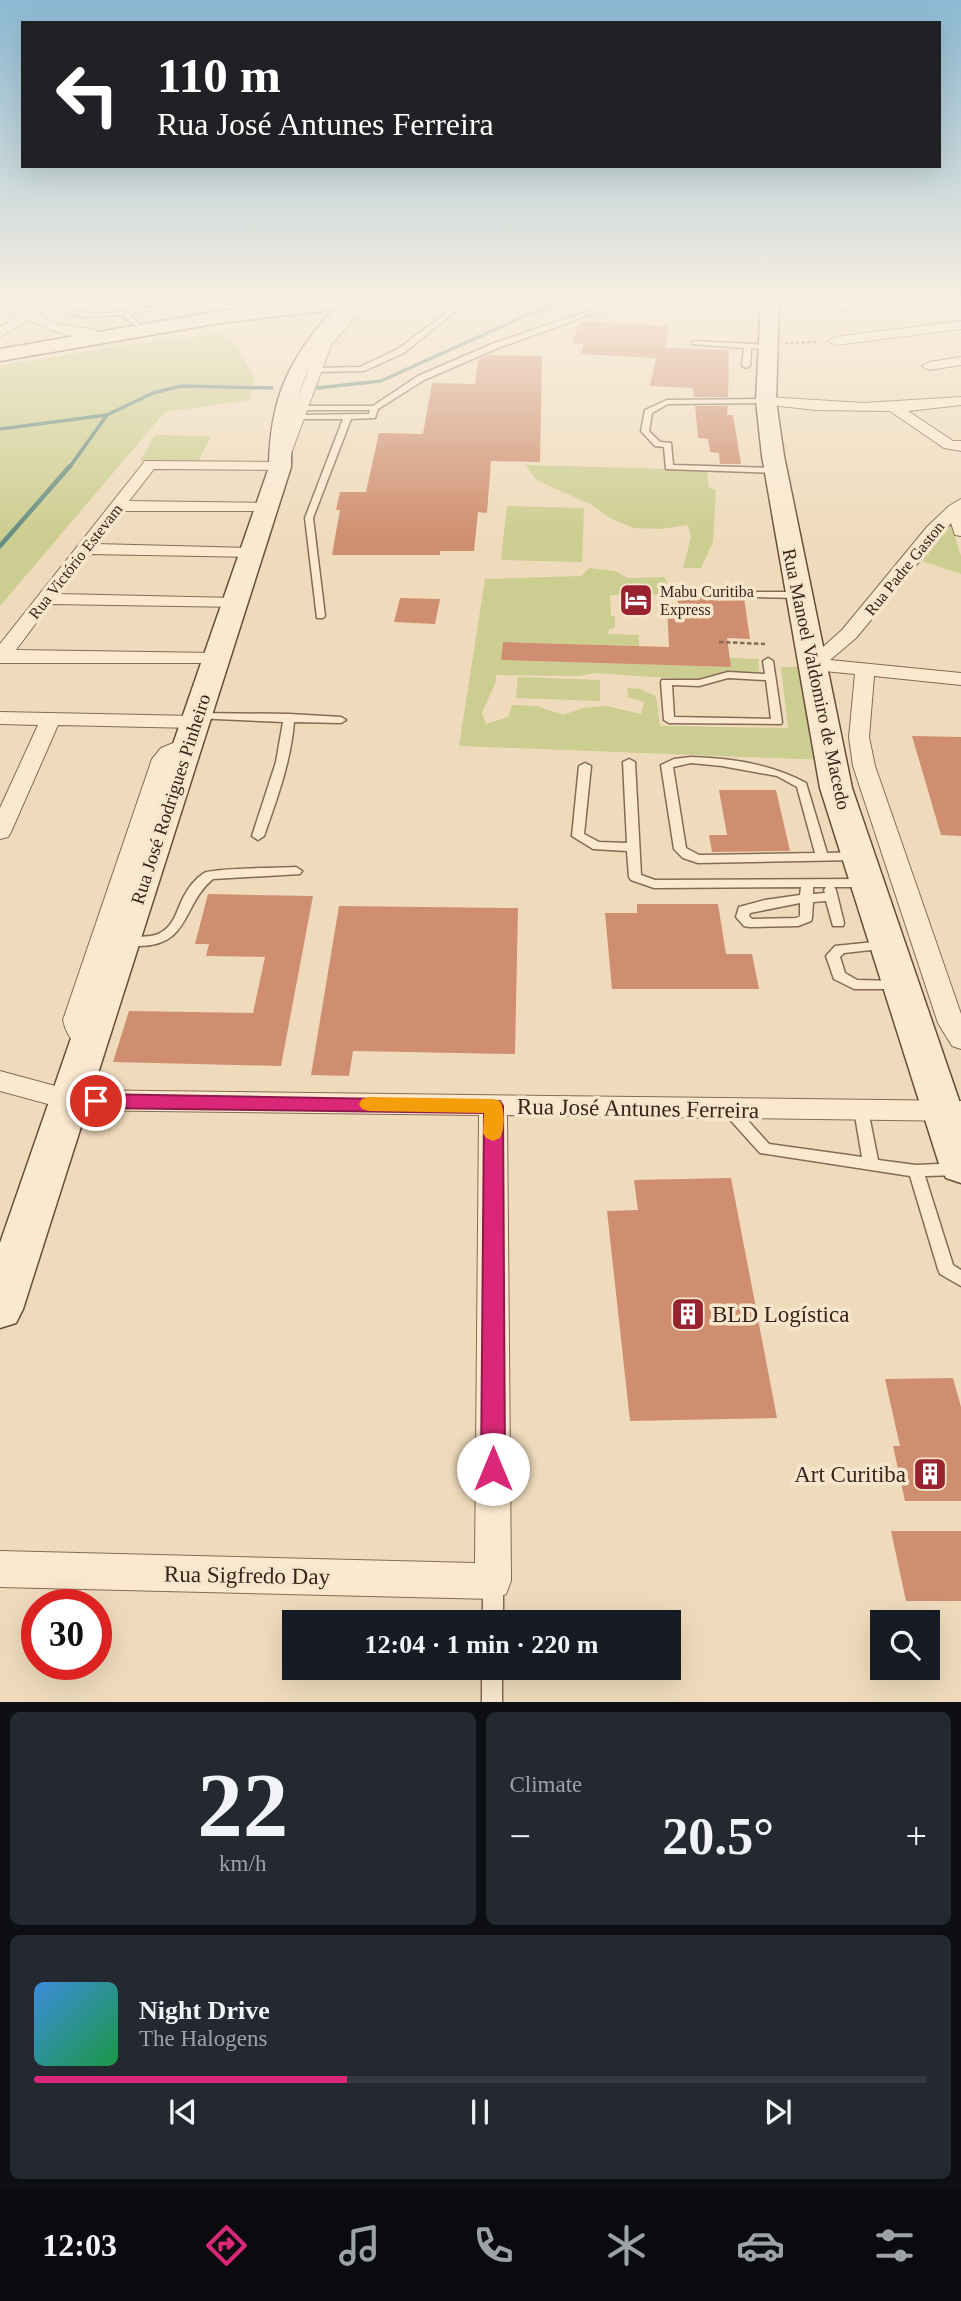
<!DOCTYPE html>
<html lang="en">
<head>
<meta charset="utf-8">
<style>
	:root { --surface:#171b24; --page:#242831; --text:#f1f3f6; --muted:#9ea1a6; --line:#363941; --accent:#db2777 }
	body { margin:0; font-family:Georgia,serif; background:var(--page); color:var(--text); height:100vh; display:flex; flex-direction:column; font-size:26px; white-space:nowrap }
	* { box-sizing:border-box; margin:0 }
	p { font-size:23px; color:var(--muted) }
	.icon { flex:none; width:38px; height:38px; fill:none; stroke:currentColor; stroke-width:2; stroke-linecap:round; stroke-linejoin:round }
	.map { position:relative; height:1702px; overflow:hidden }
	.panel { display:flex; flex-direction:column; gap:10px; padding:10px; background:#0d0f14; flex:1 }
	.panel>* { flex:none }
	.guide { position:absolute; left:21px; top:21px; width:920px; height:147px; border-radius:0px; box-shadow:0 7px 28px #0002; background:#202124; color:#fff; overflow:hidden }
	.buttons { position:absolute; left:870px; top:1610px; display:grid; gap:14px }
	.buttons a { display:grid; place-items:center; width:70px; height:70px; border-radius:0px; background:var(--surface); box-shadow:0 7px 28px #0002; font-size:35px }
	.speed { position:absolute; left:21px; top:1589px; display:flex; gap:14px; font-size:35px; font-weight:700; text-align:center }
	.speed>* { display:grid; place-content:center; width:91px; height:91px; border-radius:50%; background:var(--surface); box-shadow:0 7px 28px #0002; line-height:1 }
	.speed .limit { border:10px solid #d22; background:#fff; color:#111 }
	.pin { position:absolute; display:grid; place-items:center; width:60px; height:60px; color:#fff; margin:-30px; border:4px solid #fff; border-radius:50%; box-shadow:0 2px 7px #0007 }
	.me { position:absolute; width:77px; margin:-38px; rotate:0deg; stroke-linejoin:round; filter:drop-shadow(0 0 5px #0008) }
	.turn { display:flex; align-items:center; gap:24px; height:147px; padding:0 21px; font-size:32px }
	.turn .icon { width:91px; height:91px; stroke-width:2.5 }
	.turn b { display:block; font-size:49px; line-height:60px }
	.big { font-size:52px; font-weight:600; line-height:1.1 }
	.panel .tile { flex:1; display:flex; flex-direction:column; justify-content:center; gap:10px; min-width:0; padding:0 24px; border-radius:10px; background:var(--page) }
	.panel .dial { align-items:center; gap:0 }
	.dial b { font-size:91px; line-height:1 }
	.song { display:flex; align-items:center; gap:21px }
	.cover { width:84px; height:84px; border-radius:10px; background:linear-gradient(135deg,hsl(210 70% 55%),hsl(140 70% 35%)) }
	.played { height:7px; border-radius:4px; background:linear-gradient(90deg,var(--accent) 35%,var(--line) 35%) }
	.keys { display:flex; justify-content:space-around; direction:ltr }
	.heat { display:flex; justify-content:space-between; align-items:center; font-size:38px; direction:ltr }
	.panel .tiles { flex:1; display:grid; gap:10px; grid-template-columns:1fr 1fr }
	.tile:last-child { grid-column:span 2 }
	.trip { position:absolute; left:282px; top:1610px; width:399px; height:70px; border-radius:0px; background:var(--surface); box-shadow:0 7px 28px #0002; font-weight:600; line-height:70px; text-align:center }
	.tabs { display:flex; height:112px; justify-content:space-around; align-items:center; background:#090b0e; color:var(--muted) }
	.tabs .icon { width:49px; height:49px }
	.tabs .active { color:var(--accent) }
	.tabs b { font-size:32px; color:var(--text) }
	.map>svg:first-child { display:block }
	.green { fill:#cccd90 }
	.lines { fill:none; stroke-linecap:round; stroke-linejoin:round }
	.stream-far1 { stroke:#678d80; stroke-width:3.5 }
	.stream { stroke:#678d80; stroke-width:4.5 }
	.building { fill:#cf8e70 }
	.service-casing { stroke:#876a55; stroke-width:3 }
	.minor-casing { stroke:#876a55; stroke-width:2 }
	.secondary-casing { stroke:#694c38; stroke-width:3 }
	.path-far1 { stroke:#876a55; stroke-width:2; stroke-dasharray:3.5 2; stroke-linecap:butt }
	.path { stroke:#876a55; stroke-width:2.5; stroke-dasharray:4.5 2.5; stroke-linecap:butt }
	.service { fill:#fae9cf; fill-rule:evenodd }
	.minor { fill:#fae9cf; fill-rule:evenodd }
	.secondary { fill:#fae9cf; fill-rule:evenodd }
	.route { fill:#db2777; stroke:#8e194d; stroke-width:2 }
	.slow { fill:#f59e0b }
	.labels { text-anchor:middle; stroke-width:7; stroke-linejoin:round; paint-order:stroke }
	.far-street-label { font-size:16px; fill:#35251a; stroke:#f6e6cb }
	.far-poi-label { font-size:16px; fill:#35251a; stroke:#f6e6cb; text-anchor:start }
	.street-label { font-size:19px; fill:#35251a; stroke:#f6e6cb }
	.near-street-label { font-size:23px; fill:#35251a; stroke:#f6e6cb }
	.near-poi-label { font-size:23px; fill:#35251a; stroke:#f6e6cb; text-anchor:start }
</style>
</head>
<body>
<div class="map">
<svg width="961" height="1703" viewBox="0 0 961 1703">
	<rect width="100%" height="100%" fill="#efdbbc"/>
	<path class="green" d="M222,333L235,343L254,378L249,400L165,412L0,606V366L112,347Z
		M155,435L211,436L198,462L140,461Z
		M525,465L707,470L709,487L716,490L713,542L701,568H683L691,537L688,525L660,529L633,528L610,518L590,504L536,480Z
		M507,506L584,508L582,562L501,560Z
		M951,525L961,556V574L922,561Z
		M589,568L615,571L628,578L664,577L667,583L666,592L655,595H610L611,616H615V628L609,629L608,634L639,635V646L503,642L501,660L730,667V658L759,659V674L725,673L697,680L595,673L580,676L496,675V681L482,713L486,724L508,717L512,705L537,706L563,715L583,708L607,706L641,714L644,702L628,697L627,688L640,689L656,696L660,726L788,728L781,667H808L826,760L459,746L485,579L581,576Z
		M518,677L600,680V701L516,698Z"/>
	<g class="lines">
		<path class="stream-far1" d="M317,388L381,381L527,315L577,300
			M0,429L107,415L153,393L181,386L272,388
			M69,468L107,415"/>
		<path class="stream" d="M0,546L70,466"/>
	</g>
	<path class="building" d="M580,321L669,326L665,348L729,350L728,397H694L693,388L650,386L656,358L581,354L584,344L572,343Z
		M488,355L542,356L540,462L491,461L487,513L478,512L474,551H440V555H332L340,510H336L340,492H366L379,433L423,434L432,383L475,384L478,360Z
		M695,406H728L727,415H733L741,464H720L719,453L710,452L708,439L698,438Z
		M677,589L743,591L750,639L727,638L731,667L501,660L503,642L669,647L667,603L678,604Z
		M400,598L440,599L435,624L394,622Z
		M912,736L961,737V836L941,835Z
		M719,790H776L790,851L712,852L709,835H727Z
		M208,894L313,896L281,1066L113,1062L129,1011L253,1013L265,957L206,956L209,944H195Z
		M637,904H718L726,954H752L759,989H612L605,913H637Z
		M339,906L518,908L515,1054L353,1051L349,1076L311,1075Z
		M731,1178L777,1418L630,1421L607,1211L638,1210L634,1180Z
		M953,1378L961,1407V1501H905L893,1446H900L885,1379Z
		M891,1531H961V1601H906Z"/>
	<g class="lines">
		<g class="service-casing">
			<path id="service" d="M187,300H199L131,314V316L140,325L137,327L125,318L124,315L83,317L67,312L70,310C108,319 150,307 187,300Z
				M641,300H652L592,314L498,348L424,380L378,409L375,418L351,419L313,518L325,616L323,618H317L305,518L343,419H297L293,417L297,415L369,414L370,410H300L296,408L297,406H373L418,376L492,344L588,311Z
				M454,307L459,308L404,353L364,371L314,372L310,370L314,368L360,367L398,349Z
				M694,341L768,345L772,347L768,349L751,348L750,366L746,368L742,366L744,348L692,344V342Z
				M766,399H769V403L668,404L652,413L649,431L660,442L671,443L673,465L775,468L779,471L778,473L666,469L664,447L655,446L641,431L645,410L667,400Z
				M757,592H800L805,595L800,598L754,597L752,595Z
				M768,658L773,661L782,722L781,724L669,723L664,720L661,682L662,680H699L728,672L765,674L763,661ZM728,678L766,680L771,719L674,717L672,685L699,686Z
				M197,713L289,714L341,717L346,720L341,723L294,722C291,761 277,799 264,836L258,840L252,836L276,762L283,722L193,718L192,716Z
				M691,757C730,758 772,764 806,783L827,853L856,852L862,856L856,860L698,863L683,858L674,849L661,765L674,759ZM691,763L722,766L777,776L797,787L815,853L699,855L686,848L673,767Z
				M629,759L635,762L641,875L655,880L864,879L870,883L864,887H834L836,890L844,923L843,926H833L826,901L813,902L812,918L811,921L798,926L749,927L744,926L736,917L739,907L765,900L800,895L801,887L654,888L631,880L629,877L627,851L593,849L572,836L579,766L585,763L591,766L584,834L599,842L627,843L623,762ZM813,887H826L824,890L825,893L813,894ZM800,903V916L796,918L752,919L749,916L750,913Z
				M296,867L302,871L300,874L213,879C182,904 191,945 140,946C132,946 125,947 119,942C129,933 148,940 160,933C174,926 177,910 183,898C188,888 195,879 204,873C214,868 280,868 296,867Z
				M884,941L889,942L891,945L889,948L844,953L840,957L845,973L857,980L898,981L903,983L905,986L903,989H854L834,979L826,956L835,946Z
				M729,1104L734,1105L769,1144L862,1157L854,1110L856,1106L861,1105L866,1106L868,1110L878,1160L916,1165L961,1163V1175L925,1176L953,1265L961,1270V1286L940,1274L938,1269L910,1176L760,1153L724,1113L722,1109L724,1105Z
				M493,1575L500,1578L503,1585V1622H483V1585L486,1578Z
				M482,1668H502V1703H482Z"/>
		</g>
		<g class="minor-casing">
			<path id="minor" d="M46,300H60L38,315L61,325L92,329L98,333C84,345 45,328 29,320L0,337V327Z
				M370,300H385L355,317L331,345L285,470L154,469L129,501L266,503L272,505L274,508L272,511H122L96,544L251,548L257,549L260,553L257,557L89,554L58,594L235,598L241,599L244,603L241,607L50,604L16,650L216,653L226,659L223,663H0V644L145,461L274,462L318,344L347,311Z
				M871,300H903L897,304L834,312L828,308L834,304Z
				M961,321V329L835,345L828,341L835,337Z
				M961,357V365L929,370L922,366L929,362Z
				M766,397L864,403L961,397V405L908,411L953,441H961V451L944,448L890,411L816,410L761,404V398Z
				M961,499V536L955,535L951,523L856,638L830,660L961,673V685L874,676L869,737L875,766L961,1014V1049L952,1046L938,1023L853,766L849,737L855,674L814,670L804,664L842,630L927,527L949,506Z
				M0,712L195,716L202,718L205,722L202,726L195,728L58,725L11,832L8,837L0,839V808L38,725L0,724Z
				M188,737L195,739L198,743L172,760L89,1020L90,1027L102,1042L98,1049C79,1054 67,1038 63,1020L152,759L161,748Z
				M0,1071L70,1090L961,1101V1121L507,1115L511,1581L506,1594L493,1599L0,1587V1551L475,1563L479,1115L70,1110L0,1091Z"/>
		</g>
		<g class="secondary-casing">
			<path id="secondary" d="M332,300H388L379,305L354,308C343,322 329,335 319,351C296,385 291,426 291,467L23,1309L16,1323L0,1328V1243L269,467C270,399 288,360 333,310L220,323L0,361V349L220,311Z
				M761,300H779L776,401L784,456L852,788L961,1106V1183L946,1178L940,1167L820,788L762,456L756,401Z"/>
		</g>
		<path class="path-far1" d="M787,302L821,306
			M785,343L819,342"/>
		<path class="path" d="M719,642L765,644"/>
		<use href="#service" class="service"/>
		<use href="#minor" class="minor"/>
		<use href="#secondary" class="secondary"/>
	</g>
	<linearGradient id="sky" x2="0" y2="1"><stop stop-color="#8bb9d3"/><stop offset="0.56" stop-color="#f8efe1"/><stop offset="1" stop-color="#f8efe1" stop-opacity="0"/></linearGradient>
	<rect width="961" height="538" fill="url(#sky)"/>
	<path class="route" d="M96,1094L500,1101L503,1106L505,1469L502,1477L493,1480L485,1477L481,1469L484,1113L96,1108L89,1106L86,1101L89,1096Z"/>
	<path class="slow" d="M369,1097L493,1099L500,1101C505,1110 505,1129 500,1138L493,1141L486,1138L483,1133L484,1113L369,1111L362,1109L359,1104L362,1099Z"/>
	<defs>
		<g id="hotel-square" transform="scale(1.75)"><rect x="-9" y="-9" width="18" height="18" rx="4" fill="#98232f" stroke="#f6e6cb"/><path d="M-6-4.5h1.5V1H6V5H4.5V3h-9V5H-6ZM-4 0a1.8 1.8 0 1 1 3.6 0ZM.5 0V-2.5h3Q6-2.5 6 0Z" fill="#fff"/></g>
		<g id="building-square" transform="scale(1.75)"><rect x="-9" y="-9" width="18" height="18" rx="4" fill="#98232f" stroke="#f6e6cb"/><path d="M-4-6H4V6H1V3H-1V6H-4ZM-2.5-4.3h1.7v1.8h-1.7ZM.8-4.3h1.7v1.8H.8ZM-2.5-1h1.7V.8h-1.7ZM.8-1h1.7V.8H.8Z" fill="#fff"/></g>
	</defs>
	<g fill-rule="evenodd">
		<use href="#hotel-square" x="636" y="600"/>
		<use href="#building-square" x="688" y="1314"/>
		<use href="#building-square" x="930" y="1474"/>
	</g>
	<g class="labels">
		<g class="far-street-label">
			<text transform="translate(75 561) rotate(-52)" y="6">Rua Victório Estevam</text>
			<text transform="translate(904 568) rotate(-51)" y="6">Rua Padre Gaston</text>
		</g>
		<g class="far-poi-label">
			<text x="660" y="597">Mabu Curitiba<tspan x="660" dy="18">Express</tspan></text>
		</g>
		<g class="street-label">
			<text transform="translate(817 679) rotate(78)" y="7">Rua Manoel Valdomiro de Macedo</text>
			<text transform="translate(170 799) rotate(-72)" y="7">Rua José Rodrigues Pinheiro</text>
		</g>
		<g class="near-street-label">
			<text transform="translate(638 1108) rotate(1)" y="8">Rua José Antunes Ferreira</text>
			<text transform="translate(247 1575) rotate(1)" y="8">Rua Sigfredo Day</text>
		</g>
		<g class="near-poi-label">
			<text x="712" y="1322">BLD Logística</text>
			<text x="906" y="1482" text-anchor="end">Art Curitiba</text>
		</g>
	</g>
</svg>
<div class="buttons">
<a><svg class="icon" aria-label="search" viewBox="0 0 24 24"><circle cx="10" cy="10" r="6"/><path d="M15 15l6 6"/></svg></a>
</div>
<div class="speed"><div class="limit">30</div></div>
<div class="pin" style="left:96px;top:1101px;background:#d93025"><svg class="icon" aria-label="arrive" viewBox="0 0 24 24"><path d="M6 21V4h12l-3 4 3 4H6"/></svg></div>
<svg class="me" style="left:493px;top:1469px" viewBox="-20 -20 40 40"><circle r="19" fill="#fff"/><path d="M0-13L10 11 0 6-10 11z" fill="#db2777"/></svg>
<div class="trip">12:04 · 1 min · 220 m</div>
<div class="guide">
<div class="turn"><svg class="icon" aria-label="left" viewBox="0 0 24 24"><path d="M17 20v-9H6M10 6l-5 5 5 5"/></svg><div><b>110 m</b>Rua José Antunes Ferreira</div></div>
</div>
</div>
<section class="panel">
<div class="tiles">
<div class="tile dial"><b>22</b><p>km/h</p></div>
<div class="tile"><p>Climate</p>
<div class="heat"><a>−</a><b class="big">20.5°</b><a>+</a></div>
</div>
<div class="tile">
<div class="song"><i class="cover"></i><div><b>Night Drive</b><p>The Halogens</p></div></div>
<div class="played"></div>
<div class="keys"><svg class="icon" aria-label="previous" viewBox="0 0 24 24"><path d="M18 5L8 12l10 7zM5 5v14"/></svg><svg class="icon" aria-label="pause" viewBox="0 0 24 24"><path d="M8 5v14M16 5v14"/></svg><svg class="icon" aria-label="next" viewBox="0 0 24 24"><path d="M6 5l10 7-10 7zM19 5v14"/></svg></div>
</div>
</div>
</section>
<nav class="tabs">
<b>12:03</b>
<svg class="icon active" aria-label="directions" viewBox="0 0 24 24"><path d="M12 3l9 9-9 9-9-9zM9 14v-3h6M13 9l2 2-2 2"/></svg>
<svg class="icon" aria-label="music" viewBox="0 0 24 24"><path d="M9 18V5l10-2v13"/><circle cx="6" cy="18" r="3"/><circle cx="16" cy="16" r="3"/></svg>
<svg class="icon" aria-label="phone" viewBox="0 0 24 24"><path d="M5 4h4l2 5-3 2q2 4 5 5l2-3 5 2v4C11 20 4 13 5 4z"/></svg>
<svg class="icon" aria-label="climate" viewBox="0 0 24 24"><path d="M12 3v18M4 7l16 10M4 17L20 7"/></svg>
<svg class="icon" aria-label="car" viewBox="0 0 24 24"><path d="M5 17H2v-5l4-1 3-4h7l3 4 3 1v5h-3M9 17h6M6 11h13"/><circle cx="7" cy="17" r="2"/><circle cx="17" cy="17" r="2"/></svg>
<svg class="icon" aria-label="filters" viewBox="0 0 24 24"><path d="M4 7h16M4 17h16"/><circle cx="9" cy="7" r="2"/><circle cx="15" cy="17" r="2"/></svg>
</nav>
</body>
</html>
